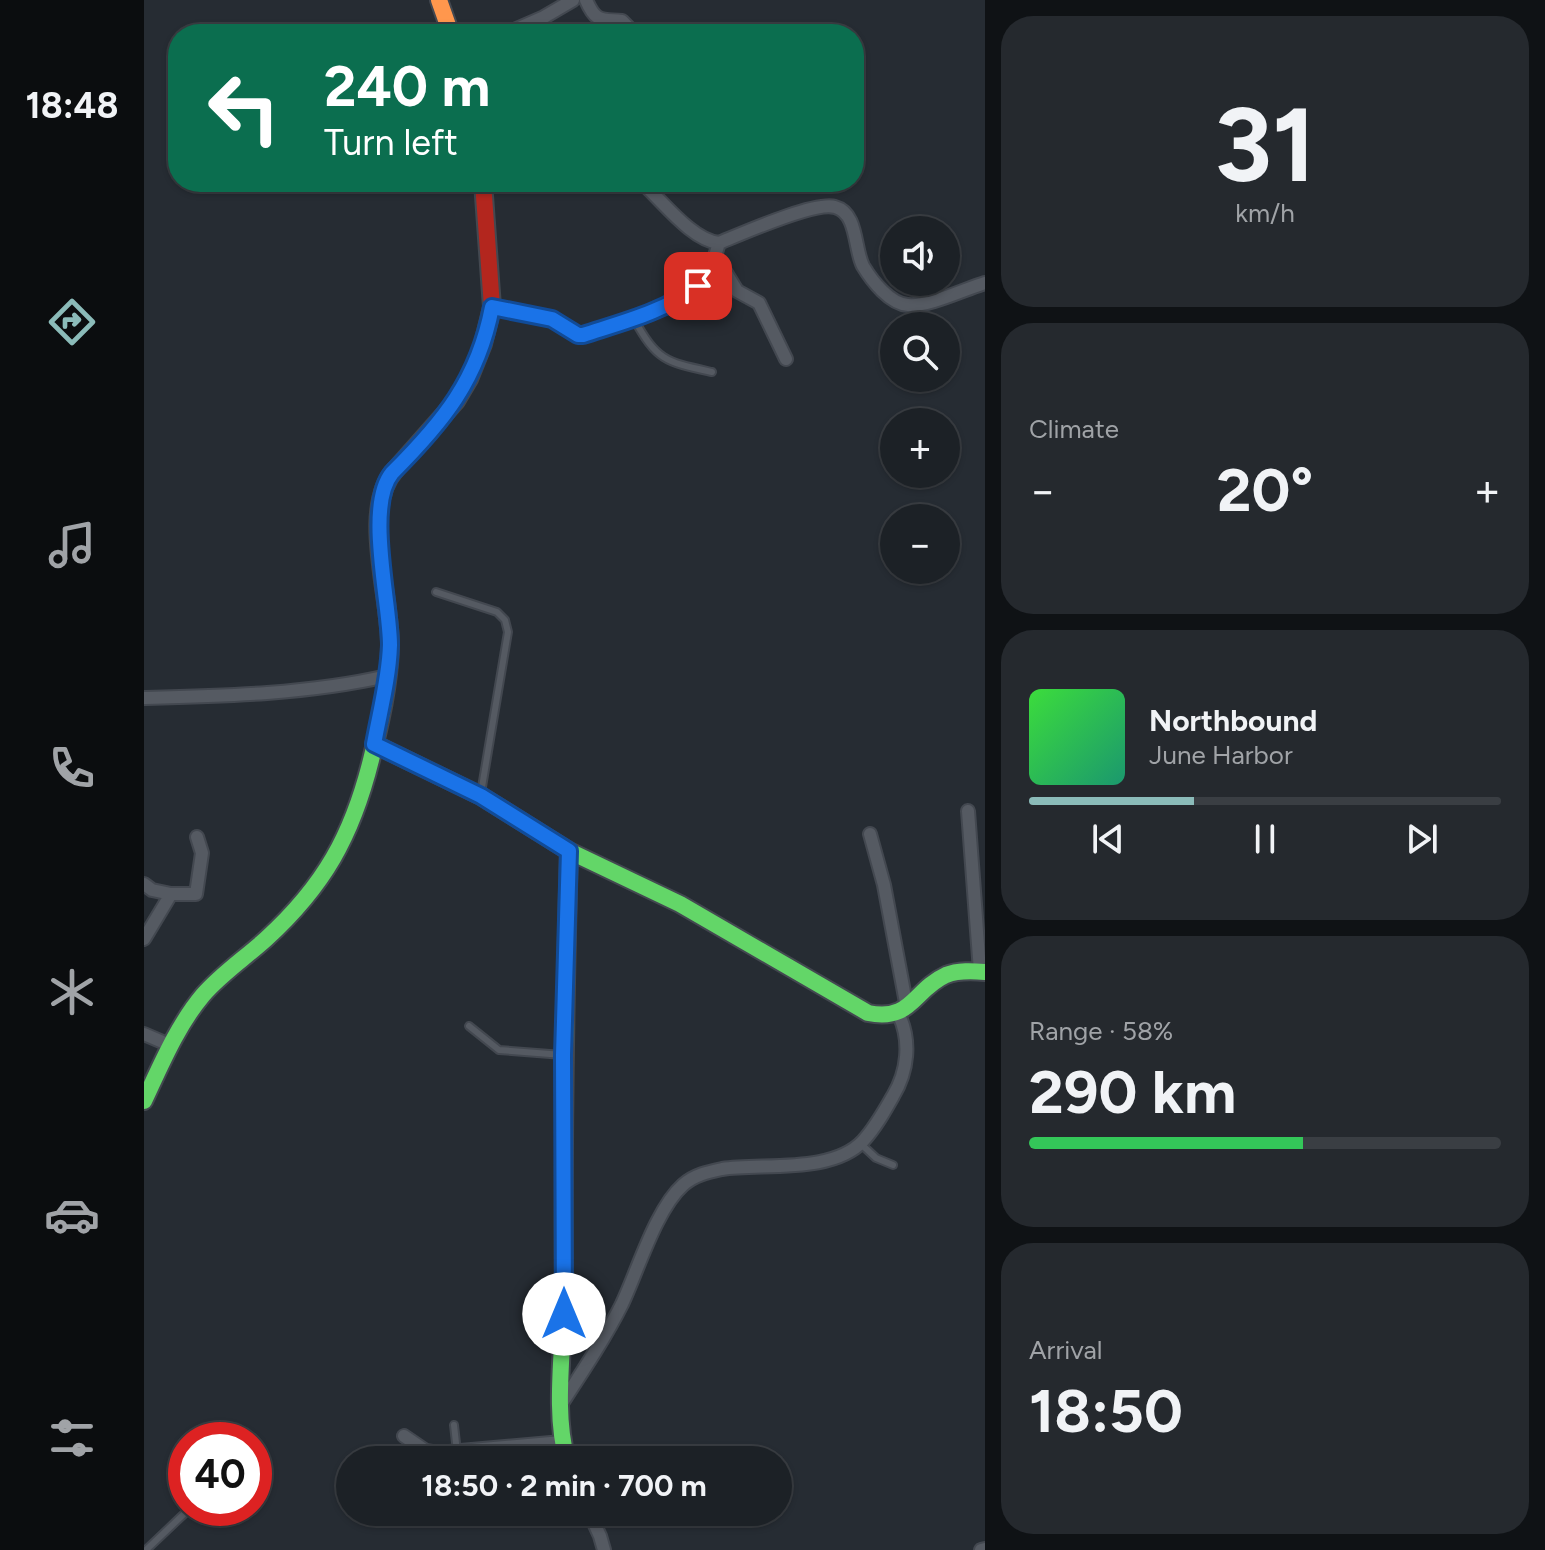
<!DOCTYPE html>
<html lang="en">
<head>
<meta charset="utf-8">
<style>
	:root { --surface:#1c2126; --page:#25292e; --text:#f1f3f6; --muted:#a0a3a7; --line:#3a3e43; --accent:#8bbbb9 }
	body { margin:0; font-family:Figtree,sans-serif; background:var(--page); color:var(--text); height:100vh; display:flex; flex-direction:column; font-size:30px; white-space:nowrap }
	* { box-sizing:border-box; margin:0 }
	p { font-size:26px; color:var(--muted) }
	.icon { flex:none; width:44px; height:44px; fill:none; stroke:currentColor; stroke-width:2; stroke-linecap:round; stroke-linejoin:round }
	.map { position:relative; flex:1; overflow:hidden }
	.details { display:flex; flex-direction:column; gap:16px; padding:16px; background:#0f1215; width:560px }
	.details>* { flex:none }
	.top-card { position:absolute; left:24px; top:24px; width:696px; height:168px; border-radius:32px; box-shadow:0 2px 6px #0004,0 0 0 2px var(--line); background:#0b6e4f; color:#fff; overflow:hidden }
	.buttons { position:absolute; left:736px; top:216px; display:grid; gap:16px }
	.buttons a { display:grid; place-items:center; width:80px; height:80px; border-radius:50%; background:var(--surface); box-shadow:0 2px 6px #0004,0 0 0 2px var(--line); font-size:40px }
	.speed { position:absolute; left:24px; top:1422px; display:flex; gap:16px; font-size:40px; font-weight:700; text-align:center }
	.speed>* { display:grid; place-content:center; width:104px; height:104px; border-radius:50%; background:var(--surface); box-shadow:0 2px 6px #0004,0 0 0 2px var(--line); line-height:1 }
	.speed .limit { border:12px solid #d22; background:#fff; color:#111 }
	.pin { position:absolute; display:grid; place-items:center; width:68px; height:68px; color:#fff; margin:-34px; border-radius:16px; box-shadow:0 4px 12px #0006 }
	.me { position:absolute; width:88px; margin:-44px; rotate:0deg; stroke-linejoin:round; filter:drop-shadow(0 0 6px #0008) }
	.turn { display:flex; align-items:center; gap:28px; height:168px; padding:0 24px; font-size:36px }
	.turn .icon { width:104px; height:104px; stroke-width:2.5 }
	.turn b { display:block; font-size:56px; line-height:68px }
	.big { font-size:60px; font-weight:700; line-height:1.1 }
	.details .card { flex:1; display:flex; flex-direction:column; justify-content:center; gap:12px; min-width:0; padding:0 28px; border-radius:32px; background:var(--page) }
	.details .dial { align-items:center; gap:0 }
	.dial b { font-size:104px; line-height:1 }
	.song { display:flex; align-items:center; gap:24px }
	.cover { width:96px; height:96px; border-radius:12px; background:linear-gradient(135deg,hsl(120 70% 55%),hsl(160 70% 35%)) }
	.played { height:8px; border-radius:4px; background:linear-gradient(90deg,var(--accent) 35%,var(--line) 35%) }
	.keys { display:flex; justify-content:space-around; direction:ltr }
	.heat { display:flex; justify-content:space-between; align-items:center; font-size:44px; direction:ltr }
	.charge { height:12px; border-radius:6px; background:linear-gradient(90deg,#34c759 58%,var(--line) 0) }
	.trip { position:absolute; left:192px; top:1446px; width:456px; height:80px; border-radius:40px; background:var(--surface); box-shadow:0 2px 6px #0004,0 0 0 2px var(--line); font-weight:700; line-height:80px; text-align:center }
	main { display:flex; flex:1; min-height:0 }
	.dock { display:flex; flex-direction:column; width:144px; justify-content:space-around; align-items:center; background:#0b0d0f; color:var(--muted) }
	.dock .icon { width:56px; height:56px }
	.dock .active { color:var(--accent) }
	.dock b { font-size:36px; color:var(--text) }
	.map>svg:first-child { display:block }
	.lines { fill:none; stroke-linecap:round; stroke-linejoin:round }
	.lane-casing { stroke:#434850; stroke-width:10 }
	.street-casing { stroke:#434850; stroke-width:16 }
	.fast-casing { stroke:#434850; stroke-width:20 }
	.slow-casing { stroke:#434850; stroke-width:20 }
	.jam-casing { stroke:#434850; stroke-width:20 }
	.lane { stroke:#555a62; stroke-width:6 }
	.street { stroke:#555a62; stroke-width:12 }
	.fast { stroke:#63d668; stroke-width:16 }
	.slow { stroke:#ff974d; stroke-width:16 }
	.jam { stroke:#b3261e; stroke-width:16 }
	.route-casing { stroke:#114b97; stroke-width:20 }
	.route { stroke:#1a73e8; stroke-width:14 }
</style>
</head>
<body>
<main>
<nav class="dock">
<b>18:48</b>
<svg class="icon active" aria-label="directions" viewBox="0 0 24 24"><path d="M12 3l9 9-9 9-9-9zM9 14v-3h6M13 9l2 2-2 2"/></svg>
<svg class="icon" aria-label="music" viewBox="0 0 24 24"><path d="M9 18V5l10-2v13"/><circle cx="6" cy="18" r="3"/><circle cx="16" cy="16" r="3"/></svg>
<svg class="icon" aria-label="phone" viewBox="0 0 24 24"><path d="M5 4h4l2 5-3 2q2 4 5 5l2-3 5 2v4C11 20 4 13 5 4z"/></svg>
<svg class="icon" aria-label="climate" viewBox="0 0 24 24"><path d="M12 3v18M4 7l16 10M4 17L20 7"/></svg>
<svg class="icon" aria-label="car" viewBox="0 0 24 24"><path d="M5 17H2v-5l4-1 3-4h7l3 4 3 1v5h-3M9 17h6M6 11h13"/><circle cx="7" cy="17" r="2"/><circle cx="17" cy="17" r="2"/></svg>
<svg class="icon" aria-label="filters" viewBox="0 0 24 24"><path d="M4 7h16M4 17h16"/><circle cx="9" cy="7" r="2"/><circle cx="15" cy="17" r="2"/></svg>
</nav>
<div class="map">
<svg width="841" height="1550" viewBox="0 0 841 1550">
	<rect width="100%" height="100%" fill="#262c33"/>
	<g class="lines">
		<g class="lane-casing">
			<path id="lane" d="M490,319C513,361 522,362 568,372
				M292,592L353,612L361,620L364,632L337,793
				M325,1026L355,1050L419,1055
				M717,1144L732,1158L749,1165
				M310,1425L313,1452
				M2,1550L41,1513"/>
		</g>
		<g class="street-casing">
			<path id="street" d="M442,0C452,23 457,19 478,21L488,31
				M361,34L400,17L429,0
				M497,182C518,200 547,240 575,243C597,234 671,201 691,207C714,213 710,249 719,266C728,281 746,304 764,305C784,307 821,289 841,283
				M571,255L593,291L615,303L642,359
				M348,307L408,319L434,335H439C476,323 545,309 565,273C569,264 572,252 575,243
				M0,698C80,696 165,694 243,676
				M824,811L836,971
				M726,834L740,885L763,1008
				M0,884L8,890L27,894
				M0,939L27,894H52L58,853L53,837
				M0,1034L28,1046
				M418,1403C439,1371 461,1338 478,1304C494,1270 512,1209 539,1185C550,1175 564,1172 578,1169C619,1163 688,1174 719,1141C731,1128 740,1112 749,1096C764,1071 767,1041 755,1015
				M260,1436L282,1451L294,1453L418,1442
				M445,1512L456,1536L460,1550
				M837,1550L841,1549"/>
		</g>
		<g class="fast-casing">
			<path id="fast" d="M230,744L337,796L425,851L536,904L724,1013C768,1022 769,990 802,975C814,970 829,971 841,972
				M0,1101C17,1065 33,1026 59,995C77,974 101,958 122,939C180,886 208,836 227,760C236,723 245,685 246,647C247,597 216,509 251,470
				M423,1460C409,1411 420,1348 420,1296C419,1148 421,999 425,851"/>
		</g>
		<g class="slow-casing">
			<path id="slow" d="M295,0L307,34"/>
		</g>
		<g class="jam-casing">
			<path id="jam" d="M251,470L312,401L325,379L339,344L348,307L339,182"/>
		</g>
		<use href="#lane" class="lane"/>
		<use href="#street" class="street"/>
		<use href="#fast" class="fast"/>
		<use href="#slow" class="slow"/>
		<use href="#jam" class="jam"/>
	</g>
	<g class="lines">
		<g class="route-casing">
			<path id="route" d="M420,1314L419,1055L425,851L337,796L230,744C236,711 245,678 246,645C246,602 221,506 248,473C299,422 334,380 348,307L408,319L434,335H439C479,322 520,312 554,286"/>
		</g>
		<use href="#route" class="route"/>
	</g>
</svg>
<div class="buttons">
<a><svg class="icon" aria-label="sound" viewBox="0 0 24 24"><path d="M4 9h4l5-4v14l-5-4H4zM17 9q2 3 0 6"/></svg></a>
<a><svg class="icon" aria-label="search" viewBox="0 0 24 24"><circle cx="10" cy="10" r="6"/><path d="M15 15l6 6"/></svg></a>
<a>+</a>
<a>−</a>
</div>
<div class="speed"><div class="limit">40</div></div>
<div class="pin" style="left:554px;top:286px;background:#d93025"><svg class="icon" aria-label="arrive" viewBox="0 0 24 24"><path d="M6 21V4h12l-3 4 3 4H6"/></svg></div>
<svg class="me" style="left:420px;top:1314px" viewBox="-20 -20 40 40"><circle r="19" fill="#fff"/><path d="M0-13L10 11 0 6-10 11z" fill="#1a73e8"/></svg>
<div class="trip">18:50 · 2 min · 700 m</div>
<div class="top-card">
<div class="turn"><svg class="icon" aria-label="left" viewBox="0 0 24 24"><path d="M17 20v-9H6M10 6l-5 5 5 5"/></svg><div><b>240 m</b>Turn left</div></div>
</div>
</div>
<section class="details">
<div class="card dial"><b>31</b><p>km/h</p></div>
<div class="card"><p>Climate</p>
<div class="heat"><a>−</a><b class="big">20°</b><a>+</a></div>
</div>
<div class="card">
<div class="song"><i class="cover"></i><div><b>Northbound</b><p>June Harbor</p></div></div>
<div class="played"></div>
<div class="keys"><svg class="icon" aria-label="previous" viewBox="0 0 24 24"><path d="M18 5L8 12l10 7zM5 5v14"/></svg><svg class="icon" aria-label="pause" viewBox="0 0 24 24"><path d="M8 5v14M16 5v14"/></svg><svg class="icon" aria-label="next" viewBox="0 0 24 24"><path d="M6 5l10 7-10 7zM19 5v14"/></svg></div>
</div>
<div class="card"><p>Range · 58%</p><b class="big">290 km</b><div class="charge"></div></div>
<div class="card"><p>Arrival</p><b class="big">18:50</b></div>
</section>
</main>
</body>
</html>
